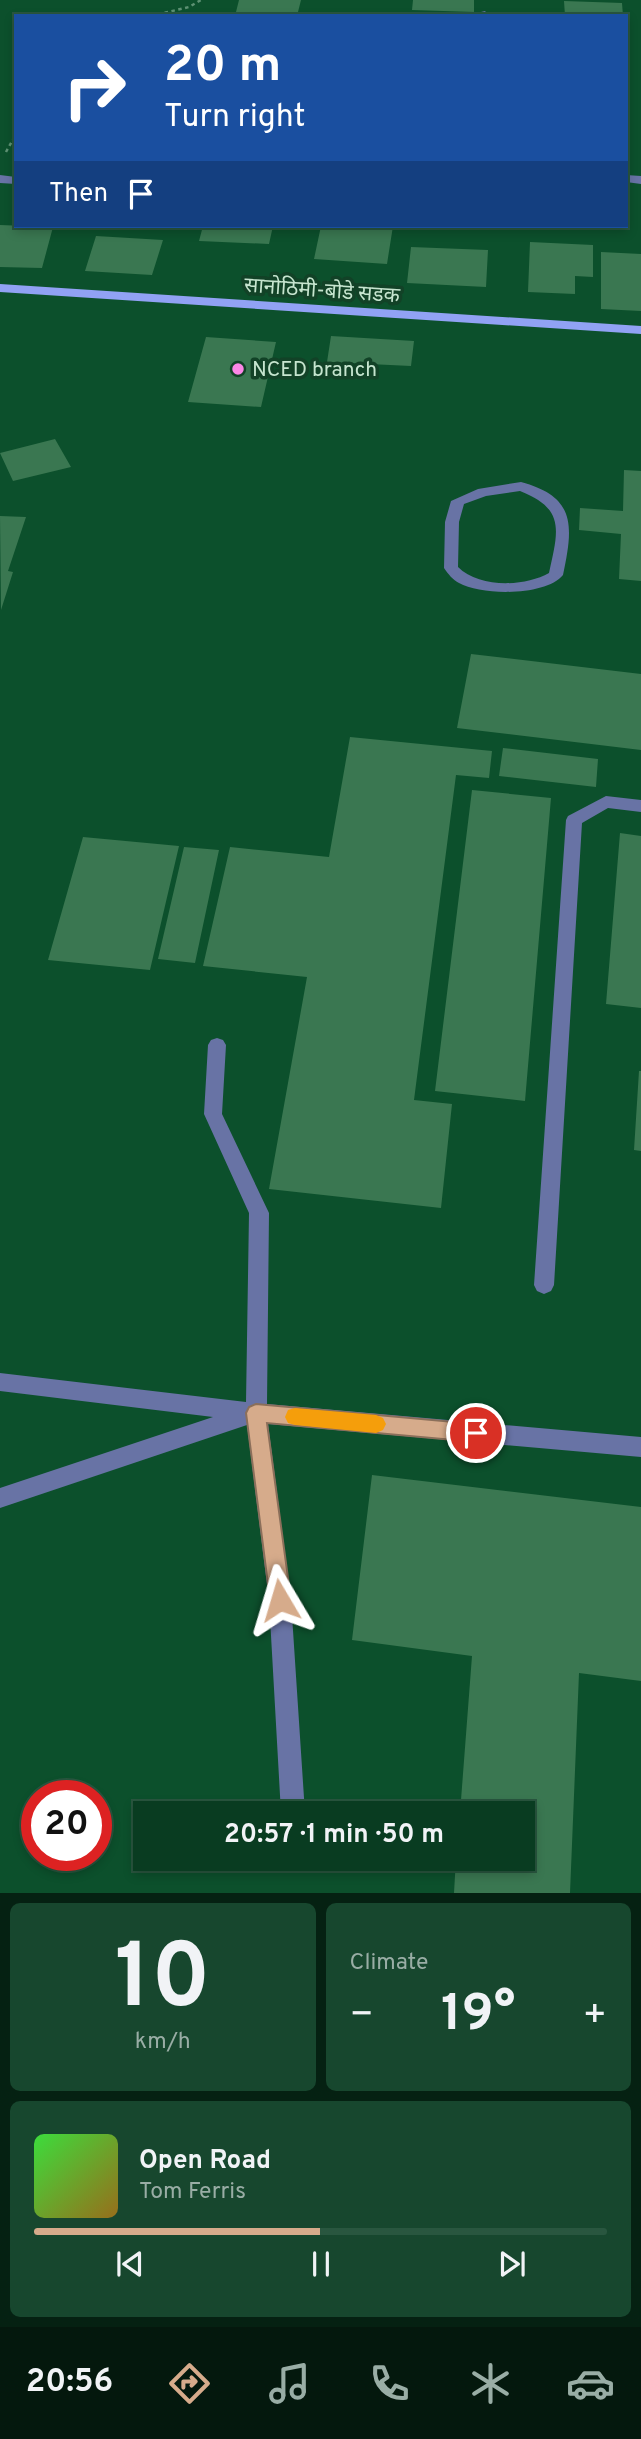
<!DOCTYPE html>
<html lang="en">
<head>
<meta charset="utf-8">
<style>
	:root { --surface:#093c21; --page:#17472e; --text:#f1f3f6; --muted:#99ada5; --line:#29563f; --accent:#d6ab8b }
	body { margin:0; font-family:Overpass,"Noto Sans Devanagari",sans-serif; background:var(--page); color:var(--text); height:100vh; display:flex; flex-direction:column; font-size:26px; white-space:nowrap }
	* { box-sizing:border-box; margin:0 }
	p { font-size:23px; color:var(--muted) }
	.icon { flex:none; width:38px; height:38px; fill:none; stroke:currentColor; stroke-width:2; stroke-linecap:round; stroke-linejoin:round }
	.map { position:relative; height:1893px; overflow:hidden }
	.drawer { display:flex; flex-direction:column; gap:10px; padding:10px; background:#052112; flex:1 }
	.drawer>* { flex:none }
	.hud { position:absolute; left:14px; top:14px; width:614px; height:214px; border-radius:0px; box-shadow:0 4px 10px #0003,0 0 0 2px var(--line); background:#1a4fa0; color:#fff; overflow:hidden }
	.speed { position:absolute; left:21px; top:1780px; display:flex; gap:14px; font-size:35px; font-weight:700; text-align:center }
	.speed>* { display:grid; place-content:center; width:91px; height:91px; border-radius:50%; background:var(--surface); box-shadow:0 4px 10px #0003,0 0 0 2px var(--line); line-height:1 }
	.speed .limit { border:10px solid #d22; background:#fff; color:#111 }
	.pin { position:absolute; display:grid; place-items:center; width:60px; height:60px; color:#fff; margin:-30px; border:4px solid #fff; border-radius:50%; box-shadow:0 2px 7px #0007 }
	.me { position:absolute; width:77px; margin:-38px; rotate:353deg; stroke-linejoin:round; filter:drop-shadow(0 0 5px #0008) }
	.turn { display:flex; align-items:center; gap:24px; height:147px; padding:0 35px; font-size:32px }
	.turn .icon { width:91px; height:91px; stroke-width:2.5 }
	.turn b { display:block; font-size:49px; line-height:60px }
	.then { display:flex; align-items:center; height:66px; padding:0 35px; background:#0003; gap:14px; font-size:26px }
	.big { font-size:52px; font-weight:700; line-height:1.1 }
	.drawer .widget { flex:1; display:flex; flex-direction:column; justify-content:center; gap:10px; min-width:0; padding:0 24px; border-radius:10px; background:var(--page) }
	.drawer .dial { align-items:center; gap:0 }
	.dial b { font-size:91px; line-height:1 }
	.song { display:flex; align-items:center; gap:21px }
	.cover { width:84px; height:84px; border-radius:10px; background:linear-gradient(135deg,hsl(120 70% 55%),hsl(40 70% 35%)) }
	.played { height:7px; border-radius:4px; background:linear-gradient(90deg,var(--accent) 50%,var(--line) 50%) }
	.keys { display:flex; justify-content:space-around; direction:ltr }
	.heat { display:flex; justify-content:space-between; align-items:center; font-size:38px; direction:ltr }
	.drawer .tiles { flex:1; display:grid; gap:10px; grid-template-columns:1fr 1fr }
	.widget:last-child { grid-column:span 2 }
	.trip { position:absolute; left:133px; top:1801px; width:402px; height:70px; border-radius:0px; background:var(--surface); box-shadow:0 4px 10px #0003,0 0 0 2px var(--line); font-weight:700; line-height:70px; text-align:center }
	.tab-bar { display:flex; height:112px; justify-content:space-around; align-items:center; background:#04180d; color:var(--muted) }
	.tab-bar .icon { width:49px; height:49px }
	.tab-bar .on { color:var(--accent) }
	.tab-bar b { font-size:32px; color:var(--text) }
	.map>svg:first-child { display:block }
	.building { fill:#3a7751 }
	.lines { fill:none; stroke-linecap:round; stroke-linejoin:round }
	.path { stroke:#5d9173; stroke-width:2.5; stroke-dasharray:3.5 3.5; stroke-linecap:butt }
	.minor { fill:#6873a5; fill-rule:evenodd }
	.major { fill:#91a2f4; fill-rule:evenodd }
	.route { fill:#d6ab8b; stroke:#8b6f5a; stroke-width:2 }
	.slow { fill:#f59e0b }
	.poi-dot { fill:#fb87e6; stroke:#124227; stroke-width:2.5 }
	.labels { text-anchor:middle; stroke-width:7; stroke-linejoin:round; paint-order:stroke }
	.far-street-label { font-size:21px; fill:#c6e5cf; stroke:#124227 }
	.far-poi-label { font-size:21px; fill:#c6e5cf; stroke:#124227; text-anchor:start }
</style>
</head>
<body>
<div class="map">
<svg width="641" height="1893" viewBox="0 0 641 1893">
	<rect width="100%" height="100%" fill="#0c502c"/>
	<path class="building" d="M239,0H301L297,16H235Z
		M413,0H474V12L412,10Z
		M564,1L622,3L623,16H565Z
		M0,225L53,227L42,268L0,267Z
		M203,226H273L269,244L199,241Z
		M321,226H393L387,264L314,259Z
		M96,236L163,240L152,275L85,271Z
		M530,242L593,245V277L575,276V294L528,292Z
		M411,247L488,250L486,287L407,283Z
		M601,252L641,254V311L601,309Z
		M331,336L414,341L411,366L327,362Z
		M206,337L276,342L261,407L188,402Z
		M55,439L71,467L13,481L0,453Z
		M624,470L641,471V581L619,579L621,534L579,530L580,508L623,511Z
		M0,516L26,517L8,571L13,572L1,610Z
		M471,654L641,674V750L457,728Z
		M350,737L492,751L489,778L456,775L414,1100L452,1104L441,1208L269,1189L307,977L203,966L230,847L329,857Z
		M503,748L598,759L596,787L499,776Z
		M472,790L551,798L525,1101L435,1091Z
		M620,833L641,836V1008L606,1004Z
		M83,837L179,846L150,970L48,960Z
		M184,847L219,850L195,963L158,959Z
		M639,1071H641V1151L634,1150Z
		M372,1475L641,1507V1681L579,1673L570,1893H454L456,1858H523V1813H460L472,1656L352,1640Z"/>
	<g class="lines">
		<path class="path" d="M151,16L189,7L201,0
			M6,152L16,134"/>
		<path class="minor" d="M485,11L489,16H479L481,12Z
			M0,175L16,177V184L0,183Z
			M626,175L641,176V184L626,182Z
			M521,482C577,497 573,527 563,575C546,596 482,596 459,583C453,580 448,574 444,568L445,522L451,501L478,489ZM520,491C566,509 558,531 549,573C524,587 479,588 458,567L459,522L464,504L486,496Z
			M606,796L641,800V812L608,808L582,823L554,1285L551,1291L544,1294L537,1291L534,1285L566,820L568,816Z
			M217,1038L223,1040L226,1045L222,1114L269,1213L267,1404L641,1437V1457L268,1424L291,1600L305,1813H281L269,1600L247,1425L0,1508V1488L213,1417L0,1391V1373L246,1402L249,1213L204,1114L208,1045L211,1040Z"/>
		<path class="major" d="M0,284L641,326V334L0,292Z"/>
	</g>
	<path class="route" d="M256,1404L476,1424L483,1426L485,1433L483,1439L476,1442L267,1423L291,1600L288,1607L280,1609L273,1607L270,1600L246,1413L249,1407Z"/>
	<path class="slow" d="M295,1408L376,1415L383,1418L386,1424L383,1430L376,1433L295,1425L288,1423L285,1417L288,1410Z"/>
	<circle class="poi-dot" cx="238" cy="369" r="7"/>
	<g class="labels">
		<g class="far-street-label">
			<text transform="translate(322 290) rotate(4)" y="7">सानोठिमी-बोडे सडक</text>
		</g>
		<g class="far-poi-label">
			<text x="252" y="376">NCED branch</text>
		</g>
	</g>
</svg>
<div class="speed"><div class="limit">20</div></div>
<div class="pin" style="left:476px;top:1433px;background:#d93025"><svg class="icon" aria-label="arrive" viewBox="0 0 24 24"><path d="M6 21V4h12l-3 4 3 4H6"/></svg></div>
<svg class="me" style="left:280px;top:1600px" viewBox="-20 -20 40 40"><path d="M0-17L14 15 0 8-14 15z" fill="#d6ab8b" stroke="#fff" stroke-width="4"/></svg>
<div class="trip">20:57 · 1 min · 50 m</div>
<div class="hud">
<div class="turn"><svg class="icon" aria-label="right" viewBox="0 0 24 24"><path d="M7 20v-9h11M14 6l5 5-5 5"/></svg><div><b>20 m</b>Turn right</div></div>
<div class="then">Then<svg class="icon" aria-label="arrive" viewBox="0 0 24 24"><path d="M6 21V4h12l-3 4 3 4H6"/></svg></div>
</div>
</div>
<section class="drawer">
<div class="tiles">
<div class="widget dial"><b>10</b><p>km/h</p></div>
<div class="widget"><p>Climate</p>
<div class="heat"><a>−</a><b class="big">19°</b><a>+</a></div>
</div>
<div class="widget">
<div class="song"><i class="cover"></i><div><b>Open Road</b><p>Tom Ferris</p></div></div>
<div class="played"></div>
<div class="keys"><svg class="icon" aria-label="previous" viewBox="0 0 24 24"><path d="M18 5L8 12l10 7zM5 5v14"/></svg><svg class="icon" aria-label="pause" viewBox="0 0 24 24"><path d="M8 5v14M16 5v14"/></svg><svg class="icon" aria-label="next" viewBox="0 0 24 24"><path d="M6 5l10 7-10 7zM19 5v14"/></svg></div>
</div>
</div>
</section>
<nav class="tab-bar">
<b>20:56</b>
<svg class="icon on" aria-label="directions" viewBox="0 0 24 24"><path d="M12 3l9 9-9 9-9-9zM9 14v-3h6M13 9l2 2-2 2"/></svg>
<svg class="icon" aria-label="music" viewBox="0 0 24 24"><path d="M9 18V5l10-2v13"/><circle cx="6" cy="18" r="3"/><circle cx="16" cy="16" r="3"/></svg>
<svg class="icon" aria-label="phone" viewBox="0 0 24 24"><path d="M5 4h4l2 5-3 2q2 4 5 5l2-3 5 2v4C11 20 4 13 5 4z"/></svg>
<svg class="icon" aria-label="climate" viewBox="0 0 24 24"><path d="M12 3v18M4 7l16 10M4 17L20 7"/></svg>
<svg class="icon" aria-label="car" viewBox="0 0 24 24"><path d="M5 17H2v-5l4-1 3-4h7l3 4 3 1v5h-3M9 17h6M6 11h13"/><circle cx="7" cy="17" r="2"/><circle cx="17" cy="17" r="2"/></svg>
</nav>
</body>
</html>
